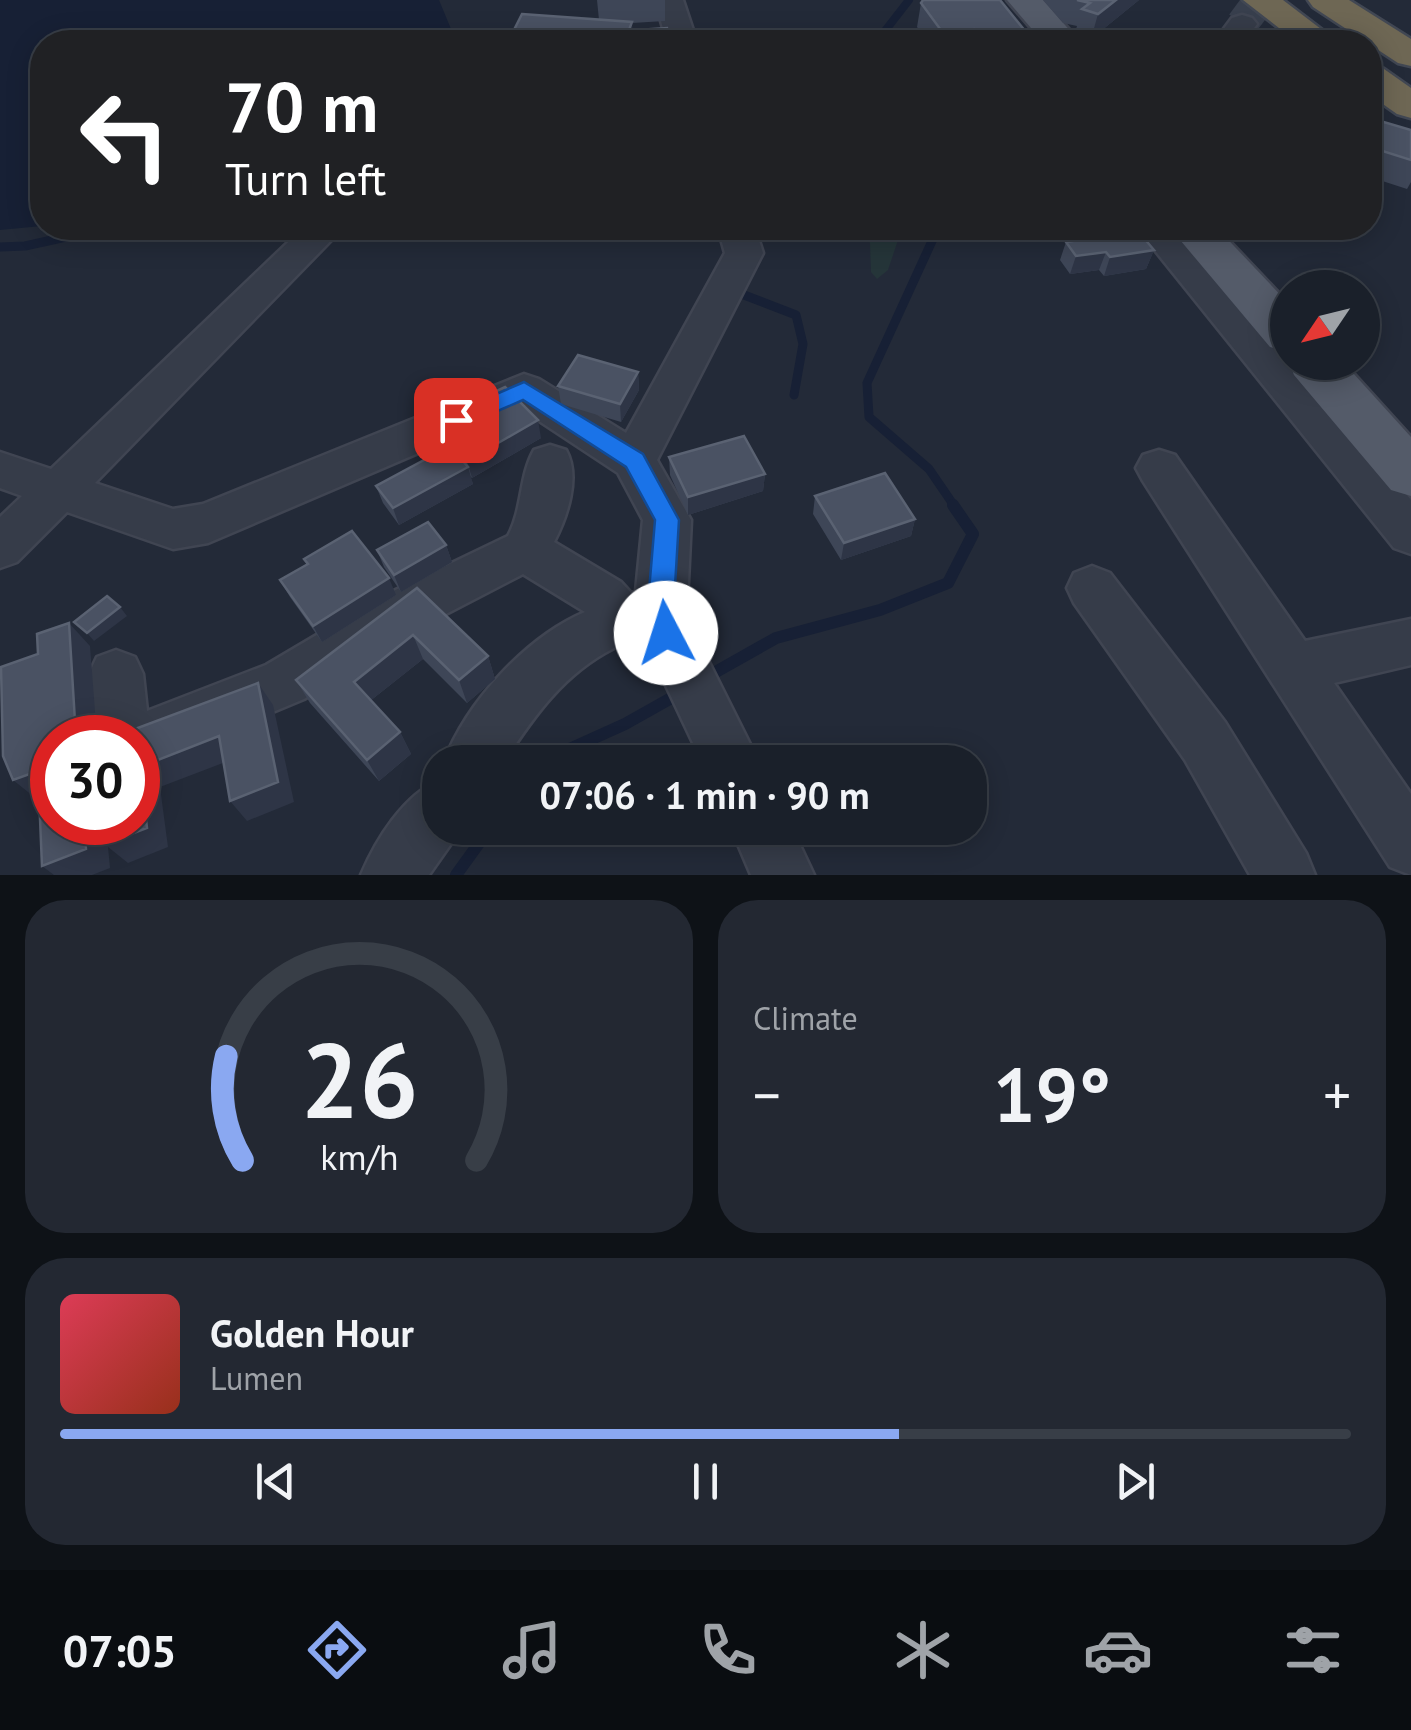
<!DOCTYPE html>
<html lang="en">
<head>
<meta charset="utf-8">
<style>
	:root { --surface:#1a202a; --page:#232832; --text:#f1f3f6; --muted:#9fa3a8; --line:#383e47; --accent:#8aa8f1 }
	body { margin:0; font-family:"PT Sans",sans-serif; background:var(--page); color:var(--text); height:100vh; display:flex; flex-direction:column; font-size:38px; white-space:nowrap }
	* { box-sizing:border-box; margin:0 }
	p { font-size:32px; color:var(--muted) }
	.icon { flex:none; width:55px; height:55px; fill:none; stroke:currentColor; stroke-width:2; stroke-linecap:round; stroke-linejoin:round }
	.map { position:relative; height:875px; overflow:hidden }
	.drawer { display:flex; flex-direction:column; gap:25px; padding:25px; background:#0e1217; flex:1 }
	.drawer>* { flex:none }
	.guide { position:absolute; left:30px; top:30px; width:1352px; height:210px; border-radius:40px; box-shadow:0 5px 25px #0003,0 0 0 2px var(--line); background:#202124; color:#fff; overflow:hidden }
	.needle { width:65px; rotate:235deg }
	.buttons { position:absolute; left:1270px; top:270px; display:grid; gap:20px }
	.buttons a { display:grid; place-items:center; width:110px; height:110px; border-radius:50%; background:var(--surface); box-shadow:0 5px 25px #0003,0 0 0 2px var(--line); font-size:50px }
	.speed { position:absolute; left:30px; top:715px; display:flex; gap:20px; font-size:50px; font-weight:700; text-align:center }
	.speed>* { display:grid; place-content:center; width:130px; height:130px; border-radius:50%; background:var(--surface); box-shadow:0 5px 25px #0003,0 0 0 2px var(--line); line-height:1 }
	.speed .limit { border:15px solid #d22; background:#fff; color:#111 }
	.pin { position:absolute; display:grid; place-items:center; width:85px; height:85px; color:#fff; margin:-42px; border-radius:20px; box-shadow:0 5px 15px #0006 }
	.me { position:absolute; width:110px; margin:-55px; rotate:355deg; stroke-linejoin:round; filter:drop-shadow(0 0 8px #0008) }
	.turn { display:flex; align-items:center; gap:35px; height:210px; padding:0 30px; font-size:45px }
	.turn .icon { width:130px; height:130px; stroke-width:2.5 }
	.turn b { display:block; font-size:70px; line-height:85px }
	.big { font-size:75px; font-weight:800; line-height:1.1 }
	.drawer .widget { flex:1; display:flex; flex-direction:column; justify-content:center; gap:15px; min-width:0; padding:0 35px; border-radius:40px; background:var(--page) }
	.drawer .dial { align-items:center; gap:0 }
	.dial svg { height:260px; overflow:visible; fill:none; stroke:var(--line); stroke-width:7; stroke-linecap:round; text-anchor:middle }
	.dial text { fill:var(--text); stroke:none }
	.song { display:flex; align-items:center; gap:30px }
	.cover { width:120px; height:120px; border-radius:15px; background:linear-gradient(135deg,hsl(350 70% 55%),hsl(10 70% 35%)) }
	.played { height:10px; border-radius:5px; background:linear-gradient(90deg,var(--accent) 65%,var(--line) 65%) }
	.keys { display:flex; justify-content:space-around; direction:ltr }
	.heat { display:flex; justify-content:space-between; align-items:center; font-size:55px; direction:ltr }
	.drawer .tiles { flex:1; display:grid; gap:25px; grid-template-columns:1fr 1fr }
	.widget:last-child { grid-column:span 2 }
	.trip { position:absolute; left:422px; top:745px; width:565px; height:100px; border-radius:40px; background:var(--surface); box-shadow:0 5px 25px #0003,0 0 0 2px var(--line); font-weight:800; line-height:100px; text-align:center }
	.menu { display:flex; height:160px; justify-content:space-around; align-items:center; background:#0a0d11; color:var(--muted) }
	.menu .icon { width:70px; height:70px }
	.menu .current { color:var(--accent) }
	.menu b { font-size:45px; color:var(--text) }
	.map>svg:first-child { display:block }
	.green { fill:#253539 }
	.water { fill:#172035 }
	.lines { fill:none; stroke-linecap:round; stroke-linejoin:round }
	.stream-far2 { stroke:#172035; stroke-width:8 }
	.stream-far1 { stroke:#172035; stroke-width:9 }
	.stream { stroke:#172035; stroke-width:12 }
	.minor-tunnel { stroke:#383f4d; stroke-width:32; stroke-dasharray:32 16; stroke-linecap:butt }
	.minor-casing { stroke:#404552; stroke-width:5 }
	.major-casing { stroke:#404552; stroke-width:5 }
	.highway-casing { stroke:#414753; stroke-width:5 }
	.minor { fill:#363c49; fill-rule:evenodd }
	.major { fill:#545b69; fill-rule:evenodd }
	.highway { fill:#6e6754; fill-rule:evenodd }
	.wall { fill:#3e4657 }
	.shaded-wall { fill:#2e3546 }
	.building { fill:#4a5263; stroke:#5a6272; stroke-width:2.5 }
	.route { fill:#1a73e8; stroke:#114b97; stroke-width:2.5 }
</style>
</head>
<body>
<div class="map">
<svg width="1411" height="875" viewBox="0 0 1411 875">
	<rect width="100%" height="100%" fill="#232a38"/>
	<path class="green" d="M857,228H902L888,270L877,279L871,272L870,243Z"/>
	<path class="water" d="M0,0H439L451,29L465,42H42V226L0,230Z"/>
	<g class="lines">
		<path class="stream-far2" d="M887,42L881,36L909,0"/>
		<path class="stream-far1" d="M938,228L867,383L869,417L929,469L955,507
			M0,247L25,246L107,228
			M731,290L796,315L803,344L794,395"/>
		<path class="stream" d="M705,678L776,638L880,610L948,583L973,534L953,505
			M541,762L625,724L682,692
			M456,875L490,828"/>
		<path class="minor-tunnel" d="M1242,24L1260,0"/>
		<g class="minor-casing">
			<path id="minor" d="M655,0H683L697,42H667Z
				M1242,15L1252,18L1257,24L1244,42H1214L1232,18Z
				M303,228H343L95,483L173,509L203,504L524,374L539,379L626,433L725,253L718,228H755L763,253L657,460L691,520L687,603L693,630L759,762H702L644,639C633,643 623,644 614,648C564,673 533,717 504,762H444C466,703 526,637 585,612L523,574L417,629L304,699L138,768V738H94L89,674L97,657L116,650L135,657L143,674L147,711L266,665L381,597L508,536C523,508 519,477 534,450L550,445L566,450C581,477 567,517 554,542L621,582L631,593L636,591L643,520L618,473L521,409L208,543L173,549L67,512L17,562L0,568V517L22,496L0,488V452L51,469Z
				M1137,228H1175L1288,358V362H1292L1411,500V554L1394,548Z
				M1159,450L1175,455L1305,641L1411,619V665L1334,683L1411,794V875L1390,867L1143,481L1136,468L1143,455Z
				M1092,566L1110,573L1225,722L1306,853L1315,875H1250L1185,760L1074,603L1067,588L1074,573Z
				M440,780V828H462L429,875H361C376,840 404,794 440,780Z
				M731,828H792L814,875H751Z"/>
		</g>
		<g class="major-casing">
			<path id="major" d="M1007,0H1043L1080,42H1043Z
				M1170,228H1217L1288,303V352L1270,347Z
				M1288,360L1343,362L1411,437V496L1391,490L1294,375Z"/>
		</g>
		<g class="highway-casing">
			<path id="highway" d="M1243,0H1283L1338,42H1297Z
				M1308,0H1349L1411,39V66L1398,63L1313,7Z
				M1370,65L1384,69L1411,88V118L1397,114L1370,95Z"/>
		</g>
		<use href="#minor" class="minor"/>
		<use href="#major" class="major"/>
		<use href="#highway" class="highway"/>
	</g>
	<path class="wall" d="M597,0H665V21L632,23V42H516L514,30L599,20Z
		M1043,0H1139L1091,39L1075,33L1077,26L1063,23Z
		M921,3L1026,32L1024,42H928L917,27Z
		M1370,118L1411,130V182L1407,189L1370,177Z
		M1066,242L1154,250L1146,269L1104,276L1099,270L1070,274L1060,260Z
		M638,372L639,390L621,422L561,404L558,386Z
		M432,421L541,438L472,478L470,476L473,484L399,525L383,503L376,486L446,448L437,439Z
		M669,457L765,474L763,491L688,515L670,475Z
		M815,496L915,519L911,536L841,560L813,514Z
		M446,545L452,562L401,592L384,567L377,550Z
		M304,559L396,595L322,642L290,597L280,580L307,565Z
		M417,588L488,656L495,679L467,703L423,659L370,701L400,732L411,754L379,781L310,703L296,680Z"/>
	<path class="shaded-wall" d="M1116,0H1139L1091,39L1098,14Z
		M632,22L633,39L632,42H627L626,38Z
		M974,29L971,42H942L943,33Z
		M1026,32L1024,42H979L980,37Z
		M1154,250L1146,269L1104,276L1110,257Z
		M1106,252L1099,270L1070,274L1076,256Z
		M638,372L639,390L621,422L620,404Z
		M538,420L541,438L472,478L467,461Z
		M468,467L473,484L399,525L393,508Z
		M765,474L763,491L688,515V497Z
		M915,519L911,536L841,560L844,543Z
		M446,545L452,562L401,592L394,575Z
		M389,578L396,595L322,642L313,626Z
		M120,607L127,616L94,641L87,633Z
		M69,623L90,646L97,738H76Z
		M413,635L423,659L365,705L354,682Z
		M488,656L495,679L467,703L459,680Z
		M258,683L273,705L294,802L247,821L230,801Z
		M400,732L411,754L379,781L367,760Z
		M219,736L236,758L160,787L168,847L128,863L108,847L110,868L92,875H54L42,866L84,822H106L140,767Z
		M38,771L52,795L38,800L13,780Z"/>
	<path class="building" d="M923,0H1000L1026,32L980,37L974,29L943,33L921,3Z
		M1077,0H1116L1098,14L1082,9L1090,3Z
		M522,14L632,22L626,38L514,30Z
		M667,28L670,42H640L638,30Z
		M1370,118L1411,130V160L1370,147Z
		M1138,231L1154,250L1110,257L1106,252L1076,256L1066,242Z
		M578,355L638,372L620,404L558,386Z
		M505,387L538,420L467,461L432,421Z
		M744,436L765,474L688,497L669,457Z
		M450,446L468,467L393,508L376,486Z
		M885,473L915,519L844,543L815,496Z
		M428,522L446,545L394,575L377,550Z
		M352,531L389,578L313,626L280,580L308,564L304,559Z
		M417,588L488,656L459,680L413,635L354,682L400,732L367,760L296,680Z
		M107,596L120,607L87,633L74,622Z
		M69,623L76,738H52V822H84L86,849L42,866L38,771L13,780L3,756L1,667L38,654L37,634Z
		M258,683L278,782L230,801L219,736L140,767L147,828L105,844L103,822H138V738H111Z"/>
	<path class="route" d="M524,382L643,454L679,520L674,603L680,633L676,641L666,645L657,641L648,603L655,520L626,467L523,400L456,429L445,420L448,415Z"/>
</svg>
<div class="buttons">
<a><svg class="needle" viewBox="-14 -14 28 28"><path d="M0-13l5 13h-10z" fill="#e53935"/><path d="M0 13l5-13h-10z" fill="#9fa3a8"/></svg></a>
</div>
<div class="speed"><div class="limit">30</div></div>
<div class="pin" style="left:456px;top:420px;background:#d93025"><svg class="icon" aria-label="arrive" viewBox="0 0 24 24"><path d="M6 21V4h12l-3 4 3 4H6"/></svg></div>
<svg class="me" style="left:666px;top:633px" viewBox="-20 -20 40 40"><circle r="19" fill="#fff"/><path d="M0-13L10 11 0 6-10 11z" fill="#1a73e8"/></svg>
<div class="trip">07:06 · 1 min · 90 m</div>
<div class="guide">
<div class="turn"><svg class="icon" aria-label="left" viewBox="0 0 24 24"><path d="M17 20v-9H6M10 6l-5 5 5 5"/></svg><div><b>70 m</b>Turn left</div></div>
</div>
</div>
<section class="drawer">
<div class="tiles">
<div class="widget dial"><svg viewBox="0 0 100 80">
<path d="M14 69A42 42 0 1 1 86 69"/>
<path d="M14 69A42 42 0 0 1 9 37" stroke="#8aa8f1"/>
<text x="50" y="56" font-size="32" font-weight="700">26</text>
<text x="50" y="72" font-size="11">km/h</text>
</svg></div>
<div class="widget"><p>Climate</p>
<div class="heat"><a>−</a><b class="big">19°</b><a>+</a></div>
</div>
<div class="widget">
<div class="song"><i class="cover"></i><div><b>Golden Hour</b><p>Lumen</p></div></div>
<div class="played"></div>
<div class="keys"><svg class="icon" aria-label="previous" viewBox="0 0 24 24"><path d="M18 5L8 12l10 7zM5 5v14"/></svg><svg class="icon" aria-label="pause" viewBox="0 0 24 24"><path d="M8 5v14M16 5v14"/></svg><svg class="icon" aria-label="next" viewBox="0 0 24 24"><path d="M6 5l10 7-10 7zM19 5v14"/></svg></div>
</div>
</div>
</section>
<nav class="menu">
<b>07:05</b>
<svg class="icon current" aria-label="directions" viewBox="0 0 24 24"><path d="M12 3l9 9-9 9-9-9zM9 14v-3h6M13 9l2 2-2 2"/></svg>
<svg class="icon" aria-label="music" viewBox="0 0 24 24"><path d="M9 18V5l10-2v13"/><circle cx="6" cy="18" r="3"/><circle cx="16" cy="16" r="3"/></svg>
<svg class="icon" aria-label="phone" viewBox="0 0 24 24"><path d="M5 4h4l2 5-3 2q2 4 5 5l2-3 5 2v4C11 20 4 13 5 4z"/></svg>
<svg class="icon" aria-label="climate" viewBox="0 0 24 24"><path d="M12 3v18M4 7l16 10M4 17L20 7"/></svg>
<svg class="icon" aria-label="car" viewBox="0 0 24 24"><path d="M5 17H2v-5l4-1 3-4h7l3 4 3 1v5h-3M9 17h6M6 11h13"/><circle cx="7" cy="17" r="2"/><circle cx="17" cy="17" r="2"/></svg>
<svg class="icon" aria-label="filters" viewBox="0 0 24 24"><path d="M4 7h16M4 17h16"/><circle cx="9" cy="7" r="2"/><circle cx="15" cy="17" r="2"/></svg>
</nav>
</body>
</html>
